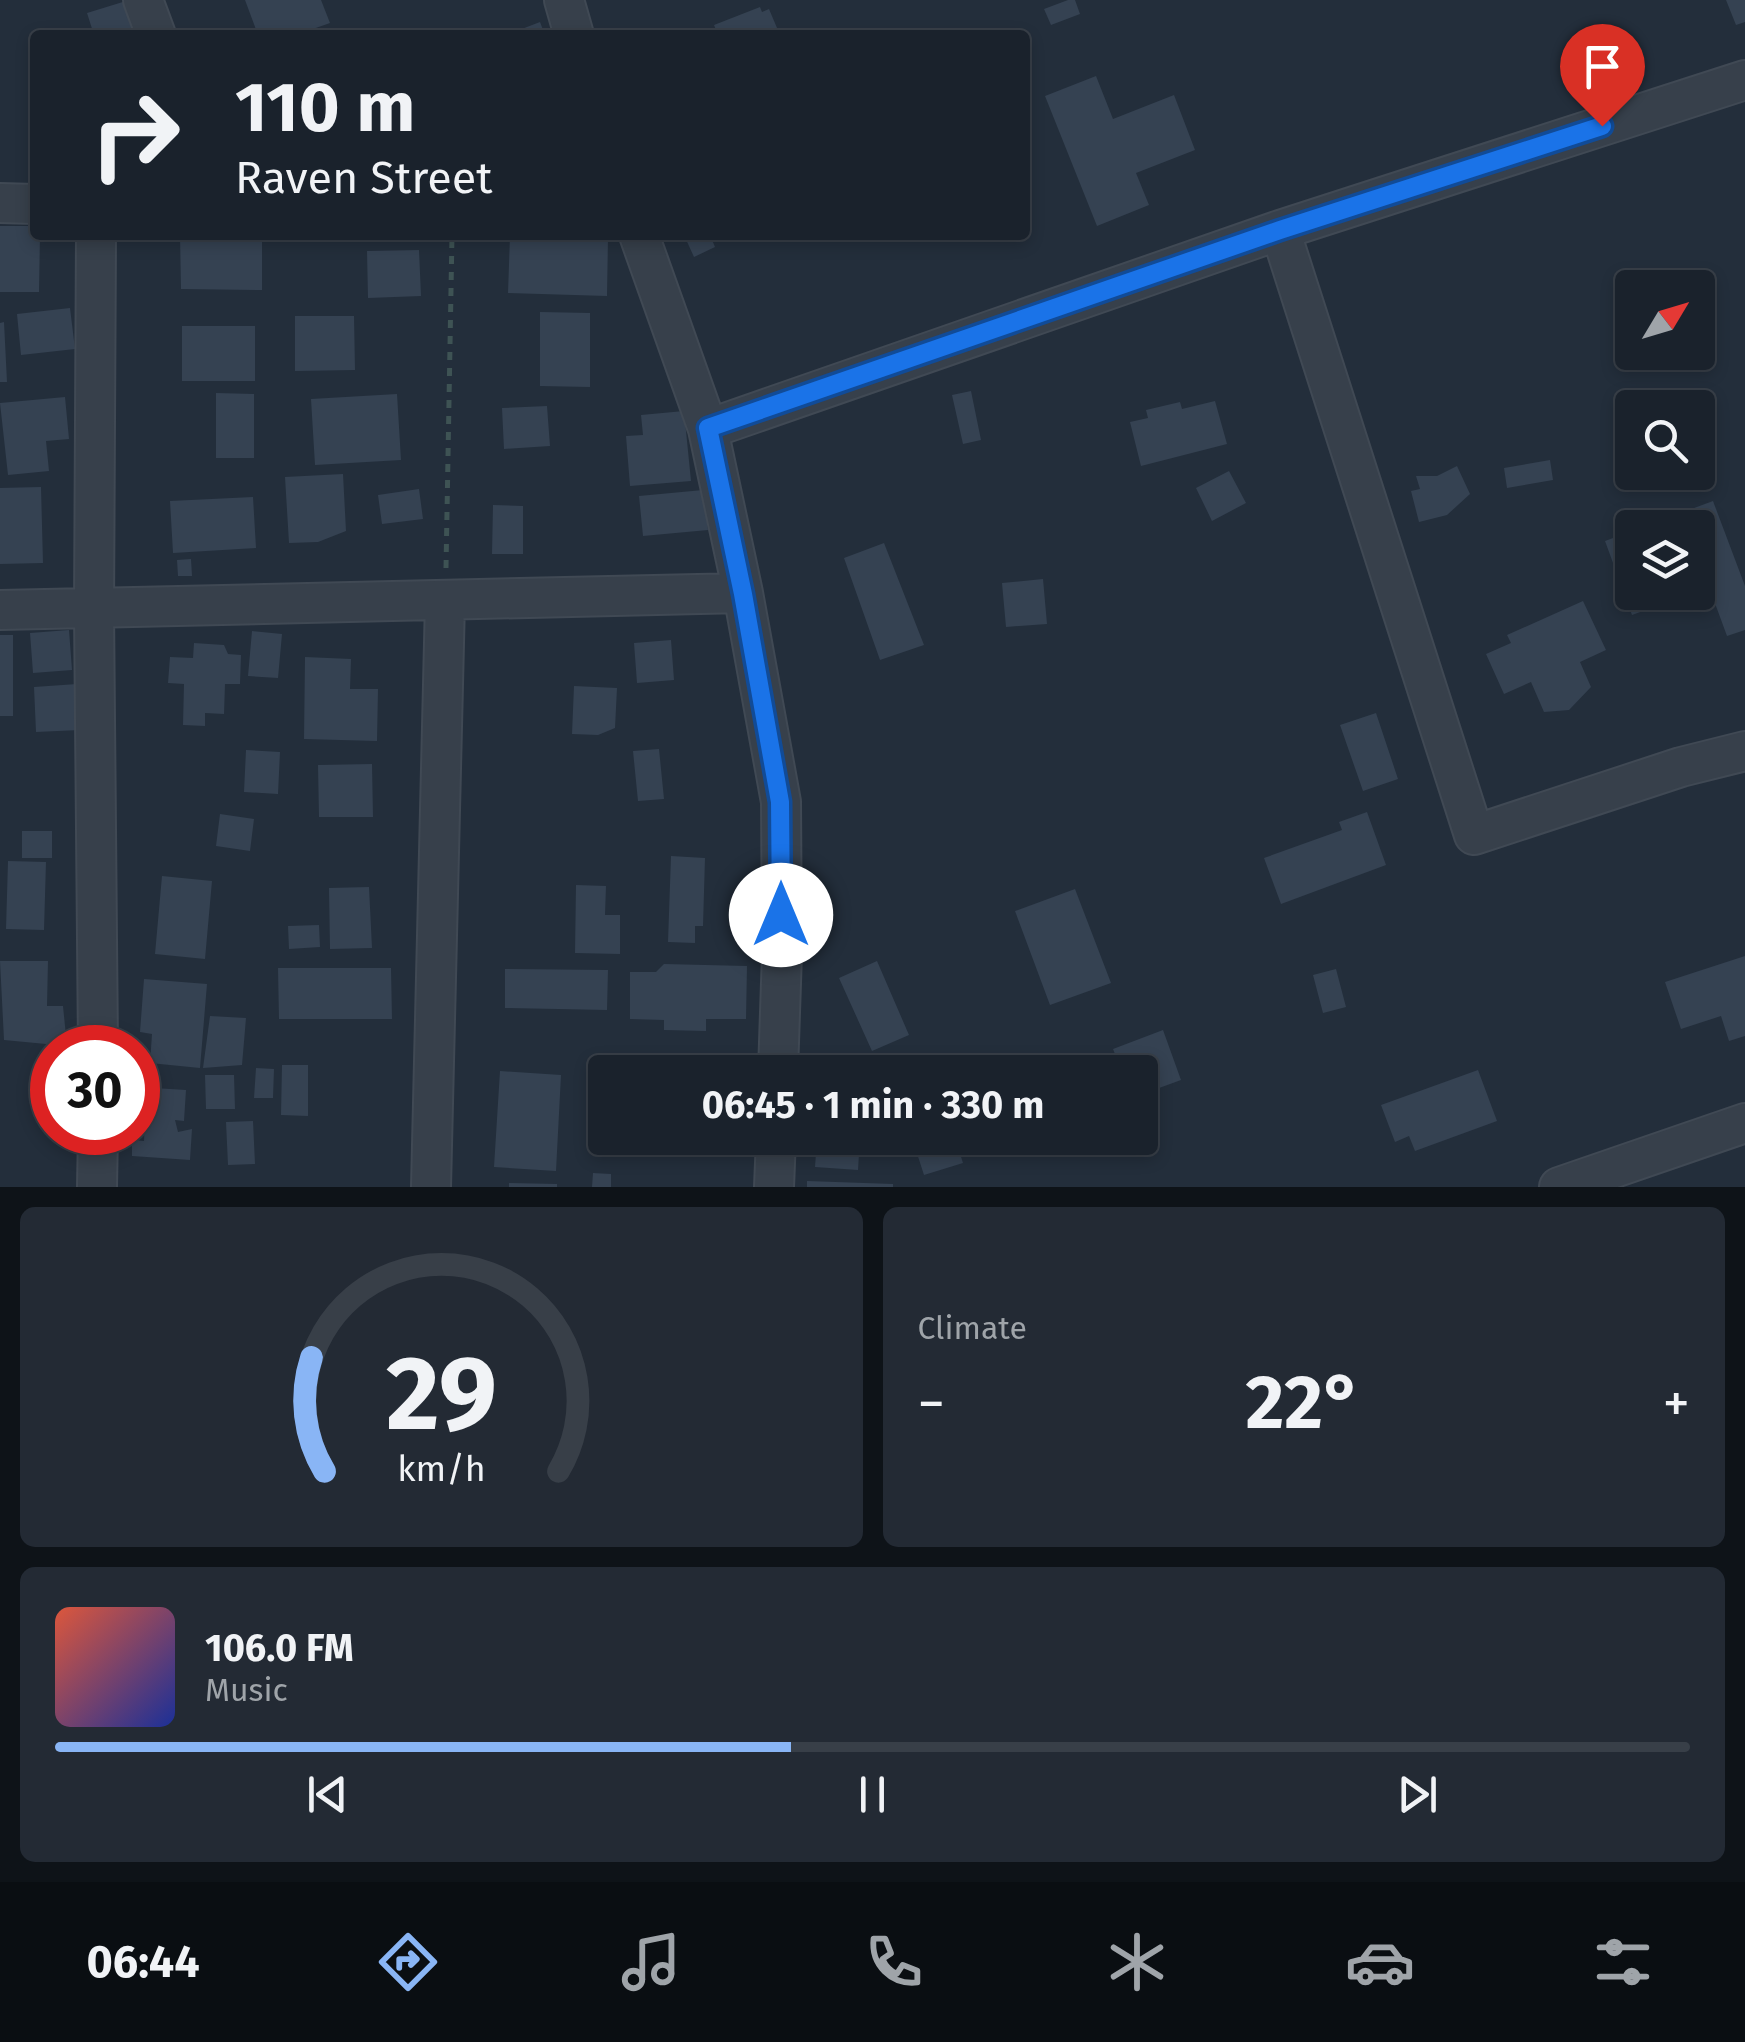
<!DOCTYPE html>
<html lang="en">
<head>
<meta charset="utf-8">
<style>
	:root { --surface:#1a222c; --page:#232a34; --text:#f1f3f6; --muted:#9fa4a9; --line:#383f48; --accent:#89b5f5 }
	body { margin:0; font-family:"Fira Sans",sans-serif; background:var(--page); color:var(--text); height:100vh; display:flex; flex-direction:column; font-size:38px; white-space:nowrap }
	* { box-sizing:border-box; margin:0 }
	p { font-size:32px; color:var(--muted) }
	.icon { flex:none; width:55px; height:55px; fill:none; stroke:currentColor; stroke-width:2; stroke-linecap:round; stroke-linejoin:round }
	.map { position:relative; height:1187px; overflow:hidden }
	.drawer { display:flex; flex-direction:column; gap:20px; padding:20px; background:#0e1318; flex:1 }
	.drawer>* { flex:none }
	.banner { position:absolute; left:30px; top:30px; width:1000px; height:210px; border-radius:10px; box-shadow:0 5px 15px #0003,0 0 0 2px var(--line); background:#1a222c; color:var(--text); overflow:hidden }
	.needle { width:65px; rotate:52deg }
	.fabs { position:absolute; left:1615px; top:270px; display:grid; gap:20px }
	.fabs a { display:grid; place-items:center; width:100px; height:100px; border-radius:10px; background:var(--surface); box-shadow:0 5px 15px #0003,0 0 0 2px var(--line); font-size:50px }
	.speed { position:absolute; left:30px; top:1025px; display:flex; gap:20px; font-size:50px; font-weight:700; text-align:center }
	.speed>* { display:grid; place-content:center; width:130px; height:130px; border-radius:50%; background:var(--surface); box-shadow:0 5px 15px #0003,0 0 0 2px var(--line); line-height:1 }
	.speed .limit { border:15px solid #d22; background:#fff; color:#111 }
	.pin { position:absolute; display:grid; place-items:center; width:85px; height:85px; color:#fff; margin:-102px -42px; border-radius:50% 50% 50% 0; rotate:-45deg; box-shadow:0 0 10px #0007 }
	.pin .icon { rotate:45deg }
	.me { position:absolute; width:110px; margin:-55px; rotate:0deg; stroke-linejoin:round; filter:drop-shadow(0 0 8px #0008) }
	.turn { display:flex; align-items:center; gap:35px; height:210px; padding:0 40px; font-size:45px }
	.turn .icon { width:130px; height:130px; stroke-width:2.5 }
	.turn b { display:block; font-size:70px; line-height:85px }
	.big { font-size:75px; font-weight:700; line-height:1.1 }
	.drawer .widget { flex:1; display:flex; flex-direction:column; justify-content:center; gap:15px; min-width:0; padding:0 35px; border-radius:15px; background:var(--page) }
	.drawer .dial { align-items:center; gap:0 }
	.dial svg { height:260px; overflow:visible; fill:none; stroke:var(--line); stroke-width:7; stroke-linecap:round; text-anchor:middle }
	.dial text { fill:var(--text); stroke:none }
	.song { display:flex; align-items:center; gap:30px }
	.cover { width:120px; height:120px; border-radius:15px; background:linear-gradient(135deg,hsl(10 70% 55%),hsl(230 70% 35%)) }
	.played { height:10px; border-radius:5px; background:linear-gradient(90deg,var(--accent) 45%,var(--line) 45%) }
	.keys { display:flex; justify-content:space-around; direction:ltr }
	.heat { display:flex; justify-content:space-between; align-items:center; font-size:55px; direction:ltr }
	.drawer .tiles { flex:1; display:grid; gap:20px; grid-template-columns:1fr 1fr }
	.widget:last-child { grid-column:span 2 }
	.trip { position:absolute; left:588px; top:1055px; width:570px; height:100px; border-radius:10px; background:var(--surface); box-shadow:0 5px 15px #0003,0 0 0 2px var(--line); font-weight:700; line-height:100px; text-align:center }
	.tabs { display:flex; height:160px; justify-content:space-around; align-items:center; background:#0a0e12; color:var(--muted) }
	.tabs .icon { width:70px; height:70px }
	.tabs .selected { color:var(--accent) }
	.tabs b { font-size:45px; color:var(--text) }
	.map>svg:first-child { display:block }
	.building { fill:#354252 }
	.lines { fill:none; stroke-linecap:round; stroke-linejoin:round }
	.minor-casing { stroke:#404954; stroke-width:42 }
	.path { stroke:#3e5354; stroke-width:5; stroke-dasharray:8 8; stroke-linecap:butt }
	.minor { stroke:#37404b; stroke-width:38 }
	.route-casing { stroke:#114b97; stroke-width:25 }
	.route { stroke:#1a73e8; stroke-width:18 }
</style>
</head>
<body>
<div class="map">
<svg width="1745" height="1187" viewBox="0 0 1745 1187">
	<rect width="100%" height="100%" fill="#232e3b"/>
	<path class="building" d="M245,0H321L330,23L296,35H258Z
		M1068,0H1075L1080,14L1051,25L1044,9Z
		M1726,0H1745V22L1736,25Z
		M126,1L136,32L94,35L87,13Z
		M760,7L762,12L769,9L780,35H718L714,25Z
		M540,22L545,35H506Z
		M1096,76L1113,119L1174,95L1195,150L1136,173L1149,205L1097,226L1045,96Z
		M0,226H35V235H40L39,292H0Z
		M180,235H262V290L181,289Z
		M510,235L608,238L607,296L508,293Z
		M684,235H710L715,247L694,257Z
		M419,250L421,296L368,298L367,251Z
		M70,308L75,349L21,355L17,314Z
		M540,312L590,313V387L540,386Z
		M295,316H354L355,370L295,371Z
		M4,322L7,382H0V323Z
		M182,326H255V381H182Z
		M971,391L981,440L963,444L952,395Z
		M216,393L254,394V458H216Z
		M397,394L401,460L315,465L311,399Z
		M65,397L69,439L46,441L49,471L8,475L0,403Z
		M1215,401L1227,444L1141,466L1130,422L1148,418L1146,410L1180,402L1182,409Z
		M547,406L550,446L504,449L502,408Z
		M684,411L691,481L630,486L626,436L643,435L641,415Z
		M1550,460L1553,480L1507,488L1504,468Z
		M1457,466L1470,494L1447,515L1419,522L1411,491L1420,489L1416,476H1437Z
		M1229,471L1246,503L1212,521L1196,488Z
		M343,474L346,531L318,542L289,543L285,477Z
		M41,487L43,563L0,564V488Z
		M419,489L423,519L382,524L378,495Z
		M703,490L708,530L643,536L639,496Z
		M253,497L256,548L173,553L170,501Z
		M1713,501L1745,586V630L1727,636L1709,587L1698,591V528L1643,527Z
		M493,505L523,506V554H492Z
		M1632,531V592L1693,593L1632,615L1605,541Z
		M884,543L924,645L880,660L844,558Z
		M191,559L192,576H178L177,560Z
		M1043,579L1047,624L1006,627L1002,583Z
		M1583,601L1606,650L1580,662L1591,687L1569,710L1544,712L1531,682L1504,694L1486,654L1511,643L1507,635Z
		M69,630L72,670L33,673L30,633Z
		M252,631L282,634L278,678L248,676Z
		M0,635H13V716H0Z
		M671,640L674,680L637,683L634,643Z
		M194,643L224,645L228,654L241,655L240,684H225L224,714L205,713V726L183,725L184,684L168,683L170,657L193,658Z
		M305,657L351,659L350,689H378L377,741L304,739Z
		M77,684L80,730L36,732L34,687Z
		M574,686L617,688L615,728L598,735L572,734Z
		M1376,713L1398,779L1363,791L1340,725Z
		M659,749L664,799L638,801L633,751Z
		M246,750L280,752L278,794L244,792Z
		M372,764L373,817H319L318,765Z
		M1367,812L1386,865L1281,904L1264,858L1342,830L1339,822Z
		M220,814L254,819L250,851L216,846Z
		M22,831H52V858H22Z
		M671,856L705,858L703,926H695V943L668,942Z
		M8,861L46,862L44,930L6,929Z
		M162,876L212,881L205,959L155,954Z
		M576,885L606,886L605,915H620V954L575,953Z
		M369,887L372,948L330,949L329,888Z
		M1075,889L1111,983L1050,1005L1015,911Z
		M319,925L320,947L289,949L288,926Z
		M1745,956V1036L1729,1041L1721,1016L1681,1029L1665,982Z
		M0,961H48L47,1006H63L67,1046L4,1040Z
		M877,961L909,1035L872,1051L839,978Z
		M664,964L747,966L746,1019H706V1031L664,1030V1020L630,1019V972H656Z
		M278,968H391L392,1019H279Z
		M505,969L608,970L607,1010L505,1008Z
		M1336,969L1346,1007L1323,1013L1313,975Z
		M144,979L207,984L200,1068L150,1063L152,1034L140,1032Z
		M210,1016L246,1018L242,1065L203,1068Z
		M1163,1030L1181,1080L1140,1095V1072H1122L1113,1049Z
		M282,1065H308V1116L281,1115Z
		M256,1068L274,1069L273,1098H254Z
		M1478,1070L1497,1121L1415,1151L1409,1136L1395,1142L1381,1105Z
		M500,1071L561,1075L556,1171L494,1167Z
		M205,1075H234L235,1109H206Z
		M138,1087L186,1090L184,1121L175,1120L178,1132L192,1129L190,1160L132,1156V1140L144,1141L145,1118L138,1117Z
		M253,1121L255,1164L228,1165L226,1122Z
		M665,1138H722V1152L665,1150Z
		M817,1138H860L858,1170L815,1167Z
		M912,1138H955L963,1163L924,1175Z
		M593,1173L611,1174V1187H592Z
		M807,1181L893,1184V1187H807Z
		M509,1183L557,1184V1187H509Z"/>
	<g class="lines">
		<g class="minor-casing">
			<path id="minor" d="M143,0L156,35
				M564,0L574,35
				M0,203L35,204
				M1280,230L1474,835L1681,767L1745,751
				M96,235L94,610L98,1048
				M639,235L708,429L743,593L781,802L782,953L778,1072
				M708,429L1280,230L1745,80
				M0,610L743,593
				M97,1187L98,1132
				M431,1187L445,601
				M774,1187L776,1138
				M1559,1187L1745,1123"/>
		</g>
		<path class="path" d="M446,568L452,235"/>
		<use href="#minor" class="minor"/>
	</g>
	<g class="lines">
		<g class="route-casing">
			<path id="route" d="M781,915L780,802L743,594L708,428L1280,230L1602,126"/>
		</g>
		<use href="#route" class="route"/>
	</g>
</svg>
<div class="fabs">
<a><svg class="needle" viewBox="-14 -14 28 28"><path d="M0-13l5 13h-10z" fill="#e53935"/><path d="M0 13l5-13h-10z" fill="#9fa4a9"/></svg></a>
<a><svg class="icon" aria-label="search" viewBox="0 0 24 24"><circle cx="10" cy="10" r="6"/><path d="M15 15l6 6"/></svg></a>
<a><svg class="icon" aria-label="layers" viewBox="0 0 24 24"><path d="M12 4l9 5-9 5-9-5zM3 14l9 5 9-5"/></svg></a>
</div>
<div class="speed"><div class="limit">30</div></div>
<div class="pin" style="left:1602px;top:126px;background:#d93025"><svg class="icon" aria-label="arrive" viewBox="0 0 24 24"><path d="M6 21V4h12l-3 4 3 4H6"/></svg></div>
<svg class="me" style="left:781px;top:915px" viewBox="-20 -20 40 40"><circle r="19" fill="#fff"/><path d="M0-13L10 11 0 6-10 11z" fill="#1a73e8"/></svg>
<div class="trip">06:45 · 1 min · 330 m</div>
<div class="banner">
<div class="turn"><svg class="icon" aria-label="right" viewBox="0 0 24 24"><path d="M7 20v-9h11M14 6l5 5-5 5"/></svg><div><b>110 m</b>Raven Street</div></div>
</div>
</div>
<section class="drawer">
<div class="tiles">
<div class="widget dial"><svg viewBox="0 0 100 80">
<path d="M14 69A42 42 0 1 1 86 69"/>
<path d="M14 69A42 42 0 0 1 10 34" stroke="#89b5f5"/>
<text x="50" y="56" font-size="32" font-weight="700">29</text>
<text x="50" y="72" font-size="11">km/h</text>
</svg></div>
<div class="widget"><p>Climate</p>
<div class="heat"><a>−</a><b class="big">22°</b><a>+</a></div>
</div>
<div class="widget">
<div class="song"><i class="cover"></i><div><b>106.0 FM</b><p>Music</p></div></div>
<div class="played"></div>
<div class="keys"><svg class="icon" aria-label="previous" viewBox="0 0 24 24"><path d="M18 5L8 12l10 7zM5 5v14"/></svg><svg class="icon" aria-label="pause" viewBox="0 0 24 24"><path d="M8 5v14M16 5v14"/></svg><svg class="icon" aria-label="next" viewBox="0 0 24 24"><path d="M6 5l10 7-10 7zM19 5v14"/></svg></div>
</div>
</div>
</section>
<nav class="tabs">
<b>06:44</b>
<svg class="icon selected" aria-label="directions" viewBox="0 0 24 24"><path d="M12 3l9 9-9 9-9-9zM9 14v-3h6M13 9l2 2-2 2"/></svg>
<svg class="icon" aria-label="music" viewBox="0 0 24 24"><path d="M9 18V5l10-2v13"/><circle cx="6" cy="18" r="3"/><circle cx="16" cy="16" r="3"/></svg>
<svg class="icon" aria-label="phone" viewBox="0 0 24 24"><path d="M5 4h4l2 5-3 2q2 4 5 5l2-3 5 2v4C11 20 4 13 5 4z"/></svg>
<svg class="icon" aria-label="climate" viewBox="0 0 24 24"><path d="M12 3v18M4 7l16 10M4 17L20 7"/></svg>
<svg class="icon" aria-label="car" viewBox="0 0 24 24"><path d="M5 17H2v-5l4-1 3-4h7l3 4 3 1v5h-3M9 17h6M6 11h13"/><circle cx="7" cy="17" r="2"/><circle cx="17" cy="17" r="2"/></svg>
<svg class="icon" aria-label="filters" viewBox="0 0 24 24"><path d="M4 7h16M4 17h16"/><circle cx="9" cy="7" r="2"/><circle cx="15" cy="17" r="2"/></svg>
</nav>
</body>
</html>
